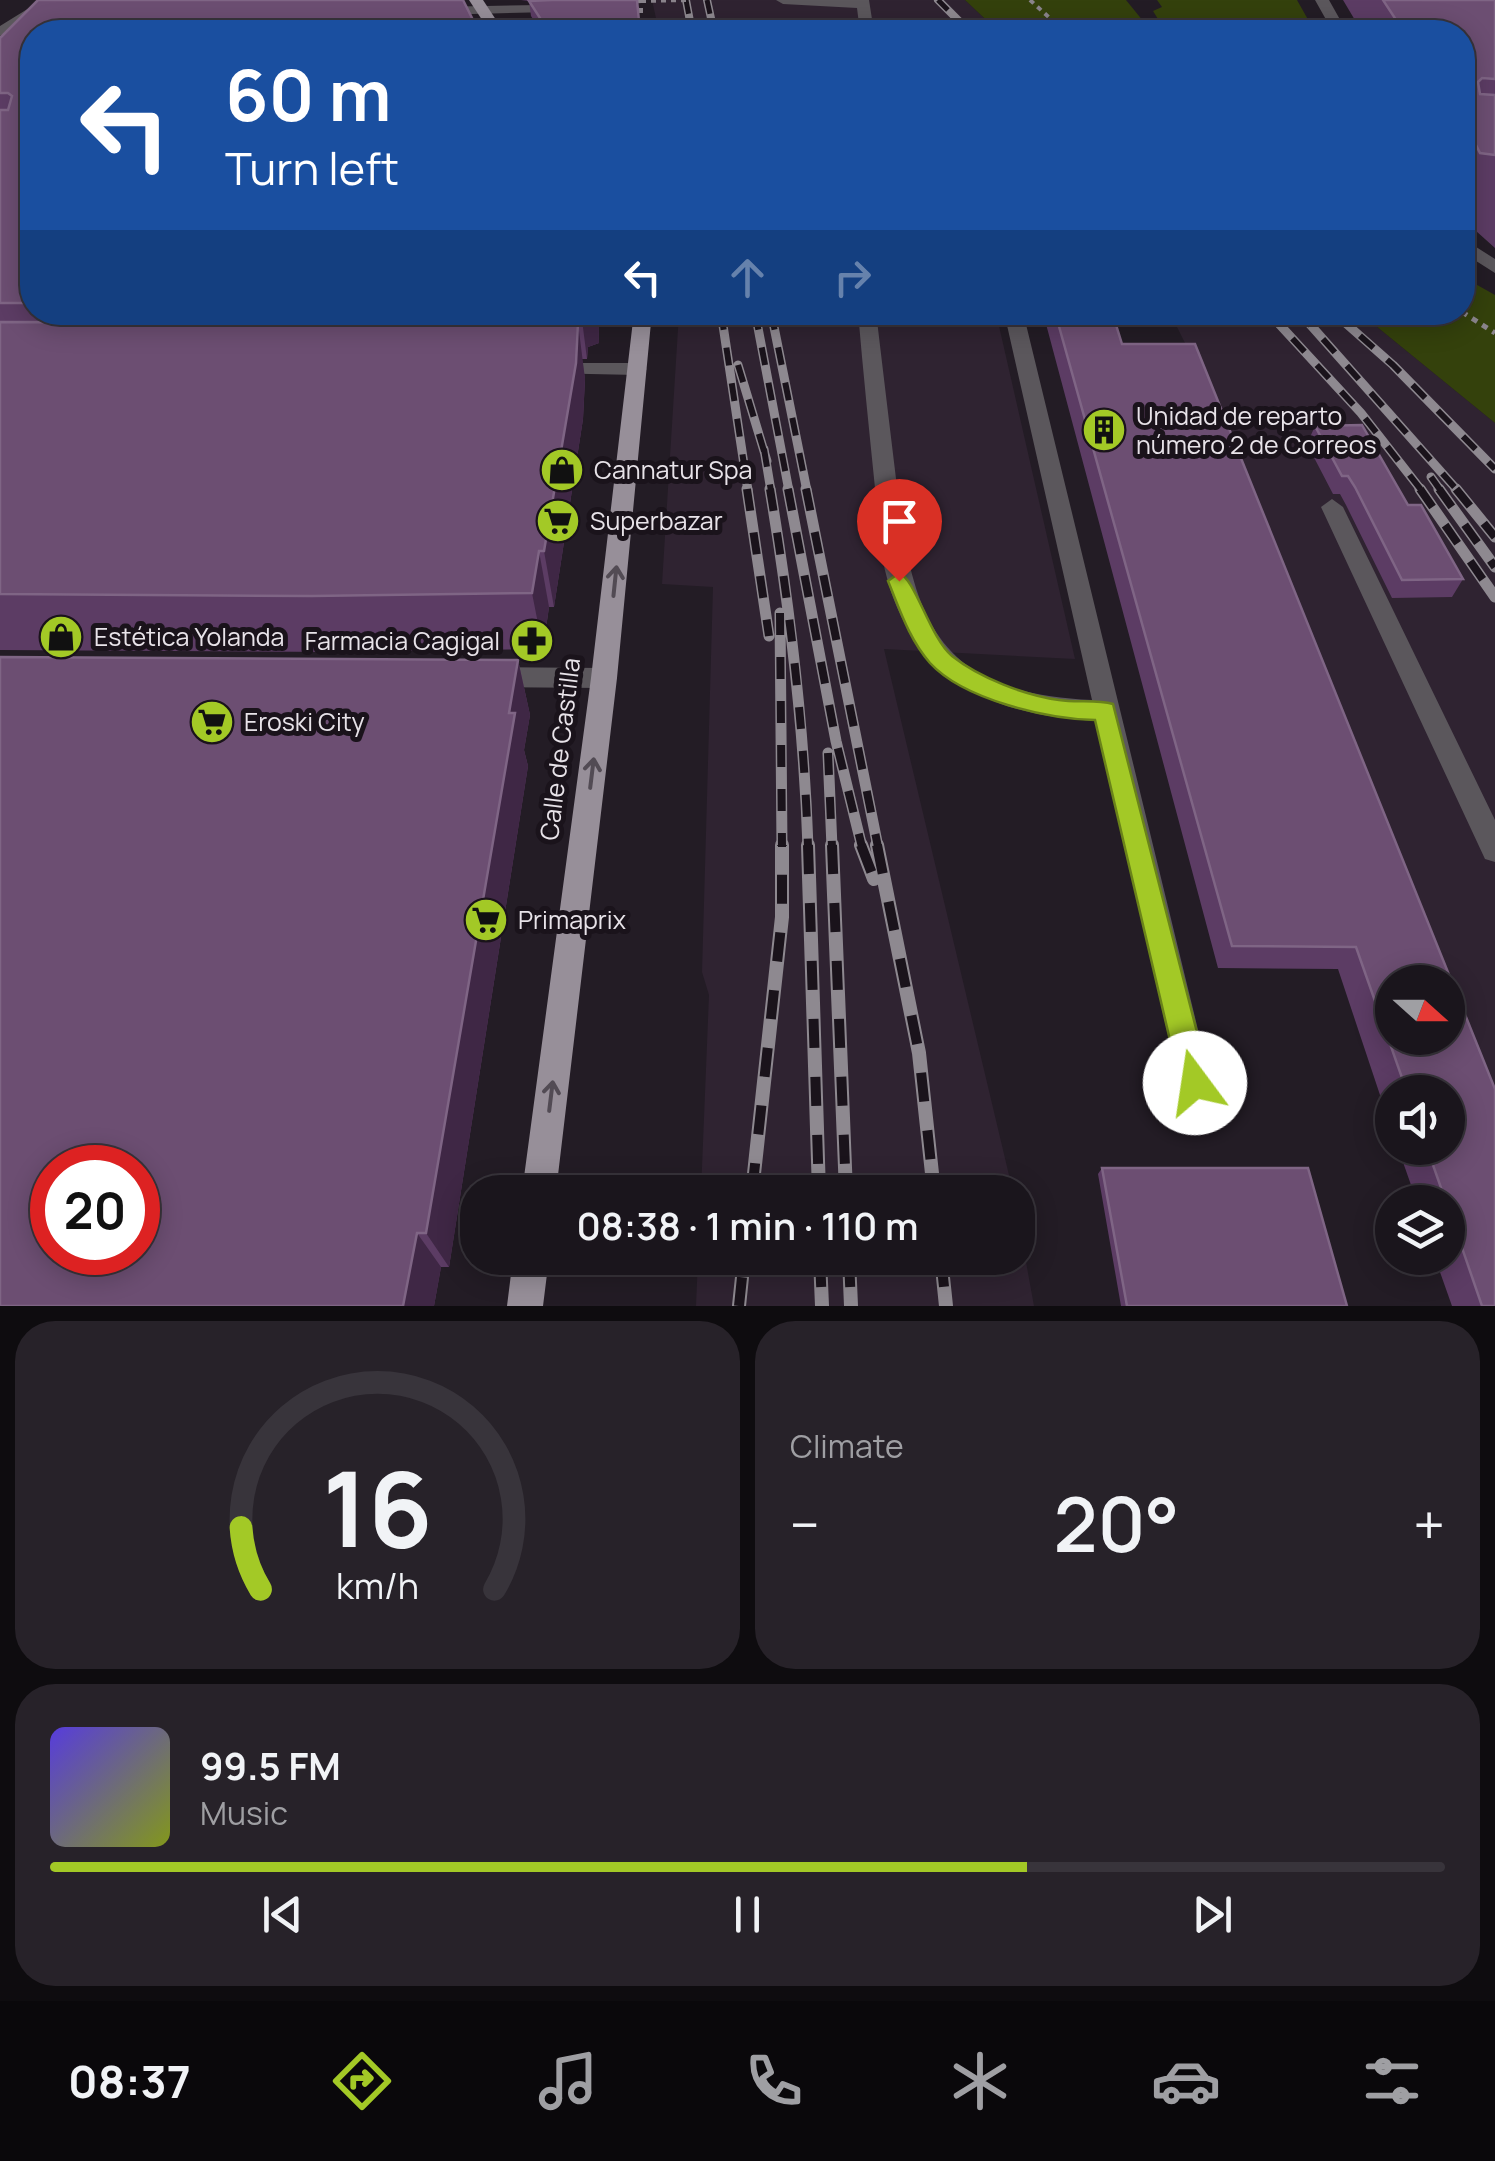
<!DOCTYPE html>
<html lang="en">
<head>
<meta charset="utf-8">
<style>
	:root { --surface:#1a151c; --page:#272229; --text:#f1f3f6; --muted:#9f9fa3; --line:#38343b; --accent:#a3c926 }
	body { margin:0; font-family:Manrope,sans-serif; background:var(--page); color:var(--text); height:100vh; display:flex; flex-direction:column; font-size:38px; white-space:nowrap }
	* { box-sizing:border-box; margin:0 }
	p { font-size:32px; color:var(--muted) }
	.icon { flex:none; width:55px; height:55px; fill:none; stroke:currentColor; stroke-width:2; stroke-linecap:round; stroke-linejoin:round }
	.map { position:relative; height:1306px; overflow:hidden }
	.drawer { display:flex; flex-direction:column; gap:15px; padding:15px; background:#0e0c0f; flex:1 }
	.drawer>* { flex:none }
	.top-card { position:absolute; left:20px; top:20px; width:1455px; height:305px; border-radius:40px; box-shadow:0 5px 25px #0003,0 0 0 2px var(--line); background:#1a4fa0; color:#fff; overflow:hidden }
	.needle { width:65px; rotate:111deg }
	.tools { position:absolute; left:1375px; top:965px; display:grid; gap:20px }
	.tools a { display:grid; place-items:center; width:90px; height:90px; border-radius:50%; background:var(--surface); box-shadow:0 5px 25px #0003,0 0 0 2px var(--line); font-size:50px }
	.speed { position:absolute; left:30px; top:1145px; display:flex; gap:20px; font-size:50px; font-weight:700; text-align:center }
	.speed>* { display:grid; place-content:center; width:130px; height:130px; border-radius:50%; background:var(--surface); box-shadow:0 5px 25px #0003,0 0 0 2px var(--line); line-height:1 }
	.speed .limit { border:15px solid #d22; background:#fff; color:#111 }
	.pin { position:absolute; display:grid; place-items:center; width:85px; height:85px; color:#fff; margin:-102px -42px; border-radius:50% 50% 50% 0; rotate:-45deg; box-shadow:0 0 10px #0007 }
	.pin .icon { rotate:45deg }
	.me { position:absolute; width:110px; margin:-55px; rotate:346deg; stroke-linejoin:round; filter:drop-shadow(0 0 8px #0008) }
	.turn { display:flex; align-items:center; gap:35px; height:210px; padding:0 40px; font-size:45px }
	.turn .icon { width:130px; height:130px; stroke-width:2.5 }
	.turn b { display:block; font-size:70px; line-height:85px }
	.lanes { display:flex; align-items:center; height:95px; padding:0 40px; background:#0003; justify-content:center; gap:50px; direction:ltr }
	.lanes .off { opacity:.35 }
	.big { font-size:75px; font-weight:600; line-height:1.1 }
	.drawer .card { flex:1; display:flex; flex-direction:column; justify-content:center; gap:15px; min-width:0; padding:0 35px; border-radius:40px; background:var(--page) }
	.drawer .dial { align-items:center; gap:0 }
	.dial svg { height:260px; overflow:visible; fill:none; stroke:var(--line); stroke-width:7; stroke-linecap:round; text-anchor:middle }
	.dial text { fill:var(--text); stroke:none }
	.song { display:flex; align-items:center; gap:30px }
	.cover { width:120px; height:120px; border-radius:15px; background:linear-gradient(135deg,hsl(250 70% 55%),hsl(70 70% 35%)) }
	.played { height:10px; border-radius:5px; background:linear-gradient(90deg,var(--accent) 70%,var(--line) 70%) }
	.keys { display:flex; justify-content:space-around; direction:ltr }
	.heat { display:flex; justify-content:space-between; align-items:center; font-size:55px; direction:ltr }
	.drawer .tiles { flex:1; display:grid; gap:15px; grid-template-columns:1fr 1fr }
	.card:last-child { grid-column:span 2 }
	.trip { position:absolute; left:460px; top:1175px; width:575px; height:100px; border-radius:40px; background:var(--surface); box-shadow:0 5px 25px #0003,0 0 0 2px var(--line); font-weight:600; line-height:100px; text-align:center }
	.tabs { display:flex; height:160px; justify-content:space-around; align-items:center; background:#0a080b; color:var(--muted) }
	.tabs .icon { width:70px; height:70px }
	.tabs .active { color:var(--accent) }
	.tabs b { font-size:45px; color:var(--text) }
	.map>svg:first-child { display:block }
	.built { fill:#2f2331 }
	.green { fill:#34410c }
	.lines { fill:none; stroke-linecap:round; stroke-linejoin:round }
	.path-far1 { stroke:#8a848c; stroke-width:4; stroke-dasharray:5 5; stroke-linecap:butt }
	.path { stroke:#8a848c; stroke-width:5; stroke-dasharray:6 6; stroke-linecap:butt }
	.minor { fill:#5b575c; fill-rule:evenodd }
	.major { fill:#978f99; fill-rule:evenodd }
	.rail-far3-casing { stroke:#8e8990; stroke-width:8 }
	.rail-far2-casing { stroke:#8e8990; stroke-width:9 }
	.rail-far1-casing { stroke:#8e8990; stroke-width:11 }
	.rail-casing { stroke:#8e8990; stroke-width:14 }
	.rail-far3 { stroke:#1a131b; stroke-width:5; stroke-dasharray:14; stroke-linecap:butt }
	.rail-far2 { stroke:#1a131b; stroke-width:6; stroke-dasharray:18; stroke-linecap:butt }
	.rail-far1 { stroke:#1a131b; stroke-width:8; stroke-dasharray:22; stroke-linecap:butt }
	.rail { stroke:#1a131b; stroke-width:10; stroke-dasharray:29; stroke-linecap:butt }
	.path-bridge { stroke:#8a848c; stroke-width:4; stroke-dasharray:5 5; stroke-linecap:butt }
	.wall { fill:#5c3c64; fill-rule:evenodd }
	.shaded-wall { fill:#3f2745 }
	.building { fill:#6c4e72; stroke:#7f6585; stroke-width:2.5; fill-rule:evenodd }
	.oneway { stroke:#524b54 }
	.route { fill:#a3c926; stroke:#6a8319; stroke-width:2.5 }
	.labels { text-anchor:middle; stroke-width:10; stroke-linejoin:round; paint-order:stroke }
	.poi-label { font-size:25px; fill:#e8e3e9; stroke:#1a131b; text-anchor:start }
	.street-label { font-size:25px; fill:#e8e3e9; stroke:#1a131b }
</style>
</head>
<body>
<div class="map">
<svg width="1495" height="1306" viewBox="0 0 1495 1306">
	<rect width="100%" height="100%" fill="#231c25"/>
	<path class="built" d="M652,0H965L999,32H659Z
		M679,313H996L1075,659L884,649L1013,1192H701L709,995L702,972L713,587L662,584Z
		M1170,313H1360L1495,423V1112L1448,982L1202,377Z
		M1018,1218L1034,1306H696L698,1258H1018Z"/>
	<path class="green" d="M965,0H1126L1152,32H999Z
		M1157,0H1297L1315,32H1166L1153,11L1162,7Z
		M1463,277L1495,295V423L1360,313L1462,312Z"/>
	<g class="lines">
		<path class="path-far1" d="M1030,0L1065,32
			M628,2L641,1V13L633,14"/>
		<path class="path" d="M1462,312L1495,333"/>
		<path class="minor" d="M42,0H58L0,36V26Z
			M541,0H555L551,12L436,15L429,11L436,7L540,5Z
			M776,0H869L874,32H860L857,8L783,4Z
			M1315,0H1329L1347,32H1333Z
			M1462,238L1495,259V273L1462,252Z
			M858,312H876C883,371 890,429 897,487C913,623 939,693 1092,700L1004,312H1023L1211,1083L1207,1094L1195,1099L1183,1094L1179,1083L1096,721C997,716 915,682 887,578C879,549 878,518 875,488C869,429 863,371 858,312Z
			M550,363H637L647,369L637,375L543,373V365Z
			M1332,499L1343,507L1495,820V862L1485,859L1321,507Z
			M490,667L604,668L613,671L617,678L613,685L604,688L490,687L481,684L477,677L481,670Z"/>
		<path class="major" d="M469,0H483L504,32H490Z
			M634,312H652L617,678L556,1192H522L591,678Z
			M513,1258H549L543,1306H507Z"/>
		<g class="rail-far3-casing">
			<path id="rail-far3" d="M686,0L692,32
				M707,0L714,32
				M938,0L970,32"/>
		</g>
		<g class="rail-far2-casing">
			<path id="rail-far2" d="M721,312L748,491
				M755,312L789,491
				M771,312L807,491
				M1268,312L1361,413L1422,491
				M1299,312L1458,491
				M1333,312L1393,365L1495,469
				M738,365L767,461
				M764,449L771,491
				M1431,477L1441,491"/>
		</g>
		<g class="rail-far1-casing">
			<path id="rail-far1" d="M747,489L769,636
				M770,489C790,609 804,726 808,847
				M788,489L836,741L862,847
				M806,489L878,847
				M1420,489L1495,597
				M1439,489L1495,567
				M1456,489L1495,537
				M780,613L782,847
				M828,753L832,847"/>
		</g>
		<g class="rail-casing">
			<path id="rail" d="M808,845L819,1192
				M832,845L846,1192
				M861,845L874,879
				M877,845L919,1053L934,1192
				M752,1192L782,917V845
				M820,1258L822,1306
				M849,1258L851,1306
				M941,1258L946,1306
				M739,1306L744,1258"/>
		</g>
		<use href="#rail-far3" class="rail-far3"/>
		<use href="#rail-far2" class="rail-far2"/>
		<use href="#rail-far1" class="rail-far1"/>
		<use href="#rail" class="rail"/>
		<path class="path-bridge" d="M641,1L689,0"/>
	</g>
	<path class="wall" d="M521,0H538L640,32H541L531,16L529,1Z
		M1343,0H1495V248L1466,222L1476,201L1462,200V32H1362Z
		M32,32V312H598L599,343L588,347L587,359H582L585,379L583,419L554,607H549L543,649L334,652L0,650V38Z
		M1048,312H1112L1122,344H1195L1495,1089V1306H1452L1435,1258H1448V1202H1417L1398,1148H1448V1092H1392V1131L1338,969L1218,968L1046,324ZM1392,982H1448V1038H1392Z
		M1315,426L1408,505L1463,579L1452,597L1392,598L1346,505L1340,494H1333L1307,444Z
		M518,660L530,715L524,750L528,766L449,1267H441L434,1306H0Z
		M1102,1168L1347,1306H1121L1098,1174Z"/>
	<path class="shaded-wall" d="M581,312H598L599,343L588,347L587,359Z
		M578,323L585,379L583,419L554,607L544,551Z
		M539,551L549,607L543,649L532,593Z
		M518,660L530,715L524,750L528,766L449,1267L426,1233Z
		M417,1233L441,1267L434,1306H403Z"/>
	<path class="building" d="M38,0H463L479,32H32V303H0V110H8L12,96L8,93H0V38Z
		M552,0H637L640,32H549L529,1Z
		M1383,0H1495V79L1482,78L1478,82L1480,94L1495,95V155L1480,153L1462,117V32H1404Z
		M1055,312H1112L1122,344H1195L1495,1089V1306H1482L1448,1207V1202H1446L1427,1148H1448V1092H1407L1356,947L1232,946ZM1392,982H1448V1038H1392Z
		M0,322L578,323L576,363L544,551H539L532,593L312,596L0,594Z
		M1362,425L1408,505H1421L1463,579L1402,580L1355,487L1348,476H1342L1315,426Z
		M0,657L518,660L509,713H515L426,1233H417L403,1306H0ZM52,1168H138V1252H52Z
		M1102,1168H1308L1347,1306H1127Z"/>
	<defs><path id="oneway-shaft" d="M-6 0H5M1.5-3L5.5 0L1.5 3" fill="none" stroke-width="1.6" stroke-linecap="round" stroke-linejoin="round" transform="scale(2.5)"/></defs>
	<g class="oneway">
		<use href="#oneway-shaft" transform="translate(615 581) rotate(-84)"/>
		<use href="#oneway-shaft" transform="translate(592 773) rotate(-83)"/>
		<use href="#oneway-shaft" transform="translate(551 1096) rotate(-83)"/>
	</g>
	<path class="route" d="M899,573C915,578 930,638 952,656C980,678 1024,695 1059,700C1077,703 1096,699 1113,704L1210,1083L1206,1093L1195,1098L1184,1093L1180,1083L1095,720C1048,719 964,700 930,663C909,639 900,610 888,581Z"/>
	<defs>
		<g id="building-disc" transform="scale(2.25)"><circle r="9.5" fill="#a3c926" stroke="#1a131b"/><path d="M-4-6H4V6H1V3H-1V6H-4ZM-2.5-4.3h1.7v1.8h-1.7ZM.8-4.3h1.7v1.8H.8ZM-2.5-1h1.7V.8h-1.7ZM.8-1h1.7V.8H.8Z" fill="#111"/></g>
		<g id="shop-disc" transform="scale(2.25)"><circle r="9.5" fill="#a3c926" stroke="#1a131b"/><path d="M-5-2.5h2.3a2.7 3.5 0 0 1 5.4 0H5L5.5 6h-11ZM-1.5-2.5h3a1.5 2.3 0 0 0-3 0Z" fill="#111"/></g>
		<g id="supermarket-disc" transform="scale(2.25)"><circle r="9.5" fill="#a3c926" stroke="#1a131b"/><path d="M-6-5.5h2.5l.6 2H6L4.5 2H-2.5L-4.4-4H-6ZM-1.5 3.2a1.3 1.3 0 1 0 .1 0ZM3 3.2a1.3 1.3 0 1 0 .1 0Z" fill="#111"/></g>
		<g id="pharmacy-disc" transform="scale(2.25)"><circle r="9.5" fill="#a3c926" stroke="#1a131b"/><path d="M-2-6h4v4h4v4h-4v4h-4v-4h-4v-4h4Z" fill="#111"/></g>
	</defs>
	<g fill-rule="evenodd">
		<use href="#building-disc" x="1104" y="430"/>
		<use href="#shop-disc" x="562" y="470"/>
		<use href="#supermarket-disc" x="558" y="521"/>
		<use href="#shop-disc" x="61" y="637"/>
		<use href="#pharmacy-disc" x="532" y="641"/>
		<use href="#supermarket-disc" x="212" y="722"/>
		<use href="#supermarket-disc" x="486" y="920"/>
	</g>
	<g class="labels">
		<g class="poi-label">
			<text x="1136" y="425">Unidad de reparto<tspan x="1136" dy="29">número 2 de Correos</tspan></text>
			<text x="594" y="479">Cannatur Spa</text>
			<text x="590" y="530">Superbazar</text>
			<text x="94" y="646">Estética Yolanda</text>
			<text x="500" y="650" text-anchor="end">Farmacia Cagigal</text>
			<text x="244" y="731">Eroski City</text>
			<text x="518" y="929">Primaprix</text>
		</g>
		<g class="street-label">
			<text transform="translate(560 749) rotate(-83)" y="9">Calle de Castilla</text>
		</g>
	</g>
</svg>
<div class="tools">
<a><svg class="needle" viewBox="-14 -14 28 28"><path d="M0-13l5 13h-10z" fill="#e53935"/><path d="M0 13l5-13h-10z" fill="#9f9fa3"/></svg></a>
<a><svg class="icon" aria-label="sound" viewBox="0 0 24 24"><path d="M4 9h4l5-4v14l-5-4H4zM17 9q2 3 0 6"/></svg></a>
<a><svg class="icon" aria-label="layers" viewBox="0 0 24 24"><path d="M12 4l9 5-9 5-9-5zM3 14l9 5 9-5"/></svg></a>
</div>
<div class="speed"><div class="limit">20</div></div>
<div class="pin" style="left:899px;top:581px;background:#d93025"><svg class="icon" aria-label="arrive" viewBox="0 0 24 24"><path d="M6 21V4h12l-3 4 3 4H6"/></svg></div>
<svg class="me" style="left:1195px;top:1083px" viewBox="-20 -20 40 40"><circle r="19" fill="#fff"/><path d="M0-13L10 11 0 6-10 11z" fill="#a3c926"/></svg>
<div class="trip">08:38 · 1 min · 110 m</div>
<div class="top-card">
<div class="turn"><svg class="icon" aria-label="left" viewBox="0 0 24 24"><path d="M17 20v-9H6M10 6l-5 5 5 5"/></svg><div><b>60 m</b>Turn left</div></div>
<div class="lanes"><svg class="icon" aria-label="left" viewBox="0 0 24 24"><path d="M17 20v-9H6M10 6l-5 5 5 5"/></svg><svg class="icon off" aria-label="ahead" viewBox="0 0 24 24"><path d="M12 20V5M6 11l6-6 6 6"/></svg><svg class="icon off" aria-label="right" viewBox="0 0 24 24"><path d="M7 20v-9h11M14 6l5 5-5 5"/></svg></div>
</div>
</div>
<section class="drawer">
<div class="tiles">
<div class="card dial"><svg viewBox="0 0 100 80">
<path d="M14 69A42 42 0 1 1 86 69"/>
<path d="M14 69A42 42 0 0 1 8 50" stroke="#a3c926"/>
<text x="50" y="56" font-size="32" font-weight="700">16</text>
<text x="50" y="72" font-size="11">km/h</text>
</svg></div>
<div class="card"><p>Climate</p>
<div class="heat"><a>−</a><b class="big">20°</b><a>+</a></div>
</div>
<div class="card">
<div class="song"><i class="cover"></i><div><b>99.5 FM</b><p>Music</p></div></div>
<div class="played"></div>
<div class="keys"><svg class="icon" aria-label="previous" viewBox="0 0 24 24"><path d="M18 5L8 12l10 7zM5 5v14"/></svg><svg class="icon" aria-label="pause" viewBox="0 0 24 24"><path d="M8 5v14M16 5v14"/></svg><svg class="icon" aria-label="next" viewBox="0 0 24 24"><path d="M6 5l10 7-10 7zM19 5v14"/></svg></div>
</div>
</div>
</section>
<nav class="tabs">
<b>08:37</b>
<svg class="icon active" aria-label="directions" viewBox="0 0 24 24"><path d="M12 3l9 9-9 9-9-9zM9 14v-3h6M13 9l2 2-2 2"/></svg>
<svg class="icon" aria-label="music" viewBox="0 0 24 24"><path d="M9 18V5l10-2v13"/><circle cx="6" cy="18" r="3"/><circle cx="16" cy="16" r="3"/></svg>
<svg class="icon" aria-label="phone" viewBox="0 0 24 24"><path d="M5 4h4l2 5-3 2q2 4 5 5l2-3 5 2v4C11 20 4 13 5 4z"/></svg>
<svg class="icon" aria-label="climate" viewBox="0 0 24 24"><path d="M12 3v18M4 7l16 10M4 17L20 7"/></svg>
<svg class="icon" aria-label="car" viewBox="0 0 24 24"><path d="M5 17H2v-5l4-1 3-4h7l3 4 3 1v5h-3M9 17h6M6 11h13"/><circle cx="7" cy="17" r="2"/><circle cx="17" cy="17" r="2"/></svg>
<svg class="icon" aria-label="filters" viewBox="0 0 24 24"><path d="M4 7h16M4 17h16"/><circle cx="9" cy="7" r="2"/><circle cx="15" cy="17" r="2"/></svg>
</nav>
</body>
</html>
